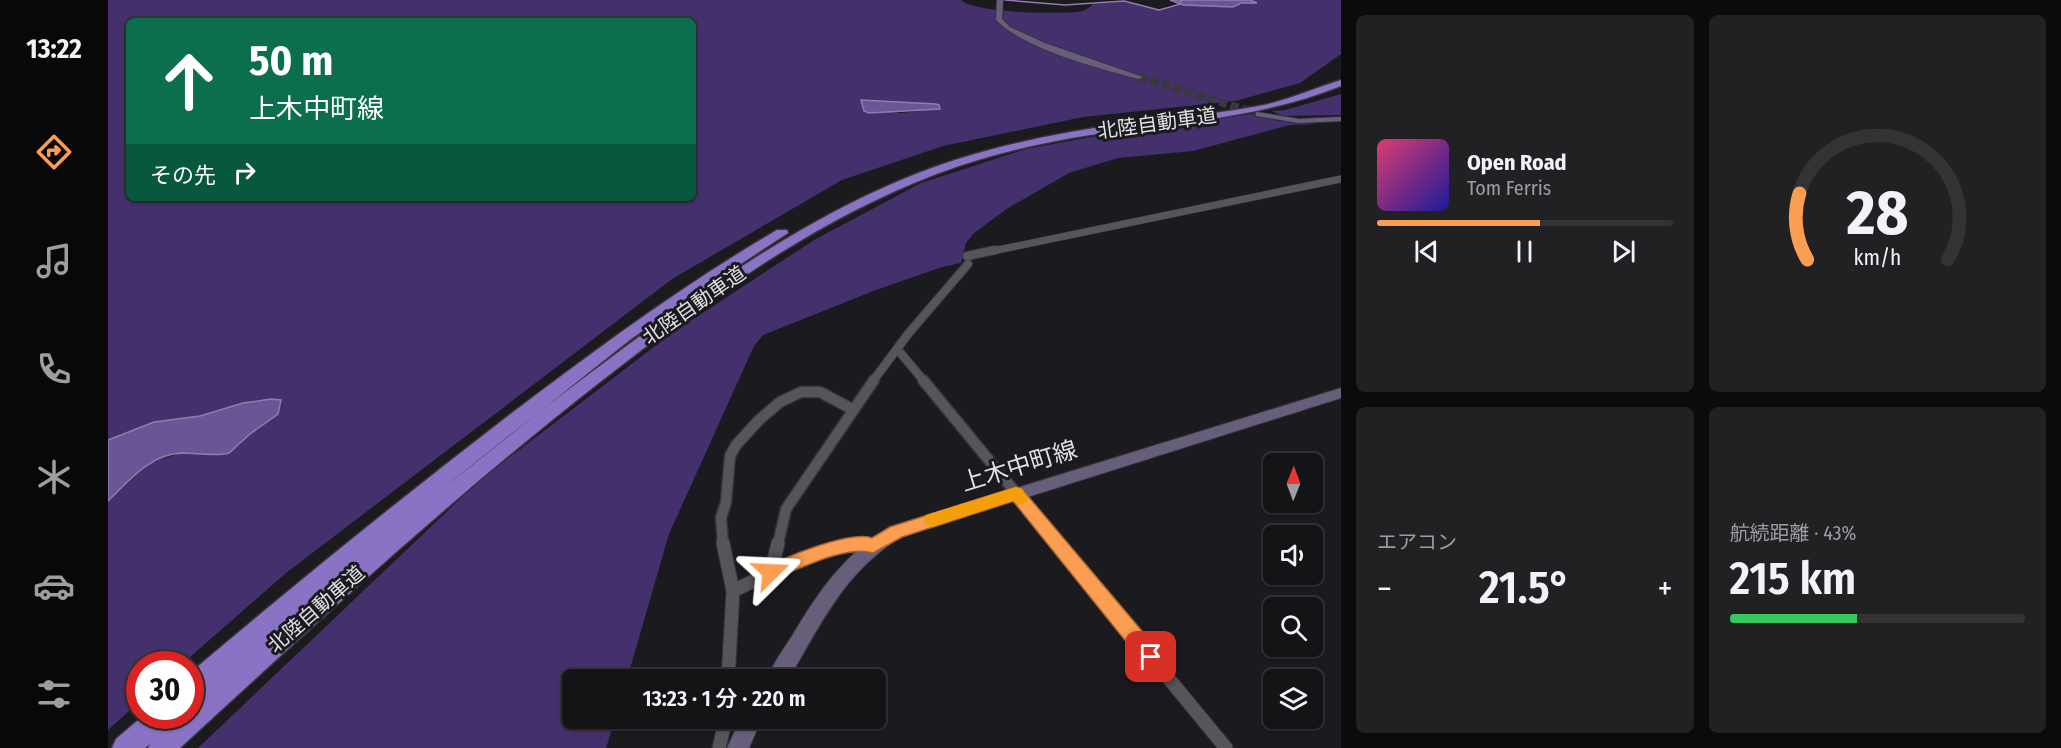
<!DOCTYPE html>
<html lang="ja">
<head>
<meta charset="utf-8">
<style>
	:root { --surface:#141417; --page:#212124; --text:#f1f3f6; --muted:#9d9ea1; --line:#333336; --accent:#fb9e51 }
	body { margin:0; font-family:"Fira Sans Condensed","Noto Sans JP",sans-serif; background:var(--page); color:var(--text); height:100vh; display:flex; flex-direction:column; font-size:22px; white-space:nowrap }
	* { box-sizing:border-box; margin:0 }
	p { font-size:20px; color:var(--muted) }
	.icon { flex:none; width:33px; height:33px; fill:none; stroke:currentColor; stroke-width:2; stroke-linecap:round; stroke-linejoin:round }
	.map { position:relative; flex:1; overflow:hidden }
	.side { display:flex; flex-direction:column; gap:15px; padding:15px; background:#0b0b0d; width:720px }
	.side>* { flex:none }
	.banner { position:absolute; left:18px; top:18px; width:570px; height:183px; border-radius:9px; box-shadow:0 2px 4px #0004,0 0 0 2px var(--line); background:#0b6e4f; color:#fff; overflow:hidden }
	.needle { width:39px; rotate:1deg }
	.fabs { position:absolute; left:1155px; top:453px; display:grid; gap:12px }
	.fabs a { display:grid; place-items:center; width:60px; height:60px; border-radius:9px; background:var(--surface); box-shadow:0 2px 4px #0004,0 0 0 2px var(--line); font-size:30px }
	.speed { position:absolute; left:18px; top:651px; display:flex; gap:12px; font-size:30px; font-weight:700; text-align:center }
	.speed>* { display:grid; place-content:center; width:78px; height:78px; border-radius:50%; background:var(--surface); box-shadow:0 2px 4px #0004,0 0 0 2px var(--line); line-height:1 }
	.speed .limit { border:9px solid #d22; background:#fff; color:#111 }
	.pin { position:absolute; display:grid; place-items:center; width:51px; height:51px; color:#fff; margin:-26px; border-radius:12px; box-shadow:0 3px 9px #0006 }
	.me { position:absolute; width:66px; margin:-33px; rotate:69deg; stroke-linejoin:round; filter:drop-shadow(0 0 4px #0008) }
	.turn { display:flex; align-items:center; gap:21px; height:126px; padding:0 24px; font-size:27px }
	.turn .icon { width:78px; height:78px; stroke-width:2.5 }
	.turn b { display:block; font-size:42px; line-height:51px }
	.then { display:flex; align-items:center; height:57px; padding:0 24px; background:#0003; gap:12px; font-size:22px }
	.big { font-size:45px; font-weight:600; line-height:1.1 }
	.side .card { flex:1; display:flex; flex-direction:column; justify-content:center; gap:9px; min-width:0; padding:0 21px; border-radius:9px; background:var(--page) }
	.side .dial { align-items:center; gap:0 }
	.dial svg { height:156px; overflow:visible; fill:none; stroke:var(--line); stroke-width:7; stroke-linecap:round; text-anchor:middle }
	.dial text { fill:var(--text); stroke:none }
	.song { display:flex; align-items:center; gap:18px }
	.cover { width:72px; height:72px; border-radius:9px; background:linear-gradient(135deg,hsl(340 70% 55%),hsl(240 70% 35%)) }
	.played { height:6px; border-radius:3px; background:linear-gradient(90deg,var(--accent) 55%,var(--line) 55%) }
	.keys { display:flex; justify-content:space-around; direction:ltr }
	.heat { display:flex; justify-content:space-between; align-items:center; font-size:33px; direction:ltr }
	.charge { height:9px; border-radius:4px; background:linear-gradient(90deg,#34c759 43%,var(--line) 0) }
	.side .tiles { flex:1; display:grid; gap:15px; grid-template-columns:repeat(2,1fr) }
	.trip { position:absolute; left:454px; top:669px; width:324px; height:60px; border-radius:9px; background:var(--surface); box-shadow:0 2px 4px #0004,0 0 0 2px var(--line); font-weight:600; line-height:60px; text-align:center }
	main { display:flex; flex:1; min-height:0 }
	.dock { display:flex; flex-direction:column; width:108px; justify-content:space-around; align-items:center; background:#080809; color:var(--muted) }
	.dock .icon { width:42px; height:42px }
	.dock .current { color:var(--accent) }
	.dock b { font-size:27px; color:var(--text) }
	.map>svg:first-child { display:block }
	.forest { fill:#44306c; fill-rule:evenodd }
	.water { fill:#695696; stroke:#8d7fad; stroke-width:1.5 }
	.lines { fill:none; stroke-linecap:round; stroke-linejoin:round }
	.stream { stroke:#8d7fad; stroke-width:1.5 }
	.secondary-tunnel { stroke:#39383d; stroke-width:8; stroke-dasharray:8 4; stroke-linecap:butt }
	.street-far3-casing { stroke:#363539; stroke-width:8 }
	.street-far2-casing { stroke:#363539; stroke-width:10 }
	.street-far1-casing { stroke:#363539; stroke-width:13 }
	.street-casing { stroke:#363539; stroke-width:15 }
	.secondary-casing { stroke:#363539; stroke-width:2 }
	.highway-casing { stroke:#363539; stroke-width:3 }
	.street-far3 { stroke:#57555c; stroke-width:7 }
	.street-far2 { stroke:#57555c; stroke-width:8 }
	.street-far1 { stroke:#57555c; stroke-width:10 }
	.street { stroke:#57555c; stroke-width:13 }
	.secondary { fill:#665e7b; fill-rule:evenodd }
	.highway { fill:#8a72c4; fill-rule:evenodd }
	.route { fill:#fb9e51; stroke:#a36735; stroke-width:1.5 }
	.slow { fill:#f59e0b }
	.labels { text-anchor:middle; stroke-width:6; stroke-linejoin:round; paint-order:stroke }
	.street-label { font-size:20px; fill:#e1e0e4; stroke:#1b1a1f }
	.near-street-label { font-size:24px; fill:#e1e0e4; stroke:#1b1a1f }
</style>
</head>
<body>
<main>
<nav class="dock">
<b>13:22</b>
<svg class="icon current" aria-label="directions" viewBox="0 0 24 24"><path d="M12 3l9 9-9 9-9-9zM9 14v-3h6M13 9l2 2-2 2"/></svg>
<svg class="icon" aria-label="music" viewBox="0 0 24 24"><path d="M9 18V5l10-2v13"/><circle cx="6" cy="18" r="3"/><circle cx="16" cy="16" r="3"/></svg>
<svg class="icon" aria-label="phone" viewBox="0 0 24 24"><path d="M5 4h4l2 5-3 2q2 4 5 5l2-3 5 2v4C11 20 4 13 5 4z"/></svg>
<svg class="icon" aria-label="climate" viewBox="0 0 24 24"><path d="M12 3v18M4 7l16 10M4 17L20 7"/></svg>
<svg class="icon" aria-label="car" viewBox="0 0 24 24"><path d="M5 17H2v-5l4-1 3-4h7l3 4 3 1v5h-3M9 17h6M6 11h13"/><circle cx="7" cy="17" r="2"/><circle cx="17" cy="17" r="2"/></svg>
<svg class="icon" aria-label="filters" viewBox="0 0 24 24"><path d="M4 7h16M4 17h16"/><circle cx="9" cy="7" r="2"/><circle cx="15" cy="17" r="2"/></svg>
</nav>
<div class="map">
<svg width="1233" height="748" viewBox="0 0 1233 748">
	<rect width="100%" height="100%" fill="#1b1a1f"/>
	<path class="forest" d="M0,0H853C866,13 948,14 968,12C975,12 980,9 985,4L1018,1L1050,10L1075,5L1127,7L1133,3H1146L1142,0H1233V54L1192,83L1127,101L975,117L835,146L734,180L564,279L178,573L74,664H32L31,702L0,730V501L42,463L72,453L111,455L130,446L142,434L170,414L173,400L147,401L92,416L46,422L0,440ZM21,21H585V198H21ZM761,100L800,103L832,109L792,113L755,108V105Z
		M1233,94V115L1175,116L1163,111L1177,110Z
		M1144,114L1170,121L1208,124L1182,125L1085,151L1010,158L961,173L900,208L866,233L858,243L853,263L834,267L768,290L655,335L646,346L561,534L519,679L465,680V718L507,719L498,748H90L372,480L564,333L706,240L813,183L918,149L1017,131Z"/>
	<path class="water" d="M1062,0H1142L1149,3H1133L1125,7L1075,5Z
		M753,100L828,104L831,105L832,109L761,113L756,111Z
		M163,399L173,400L170,414L142,434L121,453C106,457 89,453 74,453C42,454 21,481 0,501V440L46,422L92,416L135,403Z"/>
	<g class="lines">
		<path class="stream" d="M897,0L957,5L1016,1L1051,10L1073,4V0"/>
		<path class="secondary-tunnel" d="M1031,77L1151,114"/>
		<g class="street-far3-casing">
			<path id="street-far3" d="M880,252L1233,179"/>
		</g>
		<g class="street-far2-casing">
			<path id="street-far2" d="M859,256L887,250
				M790,350L816,381
				M765,381L800,334L860,264"/>
		</g>
		<g class="street-far1-casing">
			<path id="street-far1" d="M815,380L950,544
				M615,544L613,518L618,502L622,456L628,445L651,420L672,402L693,392H712L744,409
				M670,544L678,509L766,380"/>
		</g>
		<g class="street-casing">
			<path id="street" d="M615,543L625,591L620,680
				M949,543L1118,748
				M663,572L670,543
				M625,591C667,571 717,540 765,546
				M611,748L618,718"/>
		</g>
		<g class="secondary-casing">
			<path id="secondary" d="M889,0H895L894,19L902,27L937,43L1035,77L1031,79C992,69 916,49 888,20Z
				M1148,112L1191,119L1233,117V121L1191,123L1148,116Z
				M1233,388V398L793,537C736,572 713,624 680,680H658C665,664 675,650 684,636C711,591 736,554 782,527Z
				M633,718H654L641,748H619Z"/>
		</g>
		<g class="highway-casing">
			<path id="highway" d="M1233,80V86C1166,113 1096,120 1025,129C959,137 893,150 831,173C706,220 596,301 492,382C346,496 209,622 72,748H40L42,744L37,748H4L8,739L35,716H67L65,720L70,716H82V704L87,700L82,702V673C186,585 292,499 400,416C487,350 575,285 669,230H679L680,233L584,296L523,339L333,490C408,429 484,370 563,314C651,253 744,193 847,160C903,142 962,131 1020,123C1065,117 1111,114 1156,105C1183,99 1207,88 1233,80Z"/>
		</g>
		<use href="#street-far3" class="street-far3"/>
		<use href="#street-far2" class="street-far2"/>
		<use href="#street-far1" class="street-far1"/>
		<use href="#street" class="street"/>
		<use href="#secondary" class="secondary"/>
		<use href="#highway" class="highway"/>
	</g>
	<path class="route" d="M908,487L914,489L1050,650L1053,657L1050,664L1043,667L1036,664L905,501L794,537L765,553C739,544 690,570 663,580L657,578L654,572L657,566C681,557 741,530 764,538L782,527Z"/>
	<path class="slow" d="M908,487L914,489L920,498L918,503L912,505L905,501L824,527L818,525L815,520L818,515Z"/>
	<g class="labels">
		<g class="street-label">
			<text transform="translate(1049 123) rotate(-8)" y="7">北陸自動車道</text>
			<text transform="translate(586 305) rotate(-35)" y="7">北陸自動車道</text>
			<text transform="translate(208 609) rotate(-41)" y="7">北陸自動車道</text>
		</g>
		<g class="near-street-label">
			<text transform="translate(911 466) rotate(-17)" y="8">上木中町線</text>
		</g>
	</g>
</svg>
<div class="fabs">
<a><svg class="needle" viewBox="-14 -14 28 28"><path d="M0-13l5 13h-10z" fill="#e53935"/><path d="M0 13l5-13h-10z" fill="#9d9ea1"/></svg></a>
<a><svg class="icon" aria-label="sound" viewBox="0 0 24 24"><path d="M4 9h4l5-4v14l-5-4H4zM17 9q2 3 0 6"/></svg></a>
<a><svg class="icon" aria-label="search" viewBox="0 0 24 24"><circle cx="10" cy="10" r="6"/><path d="M15 15l6 6"/></svg></a>
<a><svg class="icon" aria-label="layers" viewBox="0 0 24 24"><path d="M12 4l9 5-9 5-9-5zM3 14l9 5 9-5"/></svg></a>
</div>
<div class="speed"><div class="limit">30</div></div>
<div class="pin" style="left:1043px;top:657px;background:#d93025"><svg class="icon" aria-label="arrive" viewBox="0 0 24 24"><path d="M6 21V4h12l-3 4 3 4H6"/></svg></div>
<svg class="me" style="left:663px;top:572px" viewBox="-20 -20 40 40"><path d="M0-17L14 15 0 8-14 15z" fill="#fb9e51" stroke="#fff" stroke-width="4"/></svg>
<div class="trip">13:23 · 1 分 · 220 m</div>
<div class="banner">
<div class="turn"><svg class="icon" aria-label="ahead" viewBox="0 0 24 24"><path d="M12 20V5M6 11l6-6 6 6"/></svg><div><b>50 m</b>上木中町線</div></div>
<div class="then">その先<svg class="icon" aria-label="right" viewBox="0 0 24 24"><path d="M7 20v-9h11M14 6l5 5-5 5"/></svg></div>
</div>
</div>
<section class="side">
<div class="tiles">
<div class="card">
<div class="song"><i class="cover"></i><div><b>Open Road</b><p>Tom Ferris</p></div></div>
<div class="played"></div>
<div class="keys"><svg class="icon" aria-label="previous" viewBox="0 0 24 24"><path d="M18 5L8 12l10 7zM5 5v14"/></svg><svg class="icon" aria-label="pause" viewBox="0 0 24 24"><path d="M8 5v14M16 5v14"/></svg><svg class="icon" aria-label="next" viewBox="0 0 24 24"><path d="M6 5l10 7-10 7zM19 5v14"/></svg></div>
</div>
<div class="card dial"><svg viewBox="0 0 100 80">
<path d="M14 69A42 42 0 1 1 86 69"/>
<path d="M14 69A42 42 0 0 1 10 35" stroke="#fb9e51"/>
<text x="50" y="56" font-size="32" font-weight="700">28</text>
<text x="50" y="72" font-size="11">km/h</text>
</svg></div>
<div class="card"><p>エアコン</p>
<div class="heat"><a>−</a><b class="big">21.5°</b><a>+</a></div>
</div>
<div class="card"><p>航続距離 · 43%</p><b class="big">215 km</b><div class="charge"></div></div>
</div>
</section>
</main>
</body>
</html>
